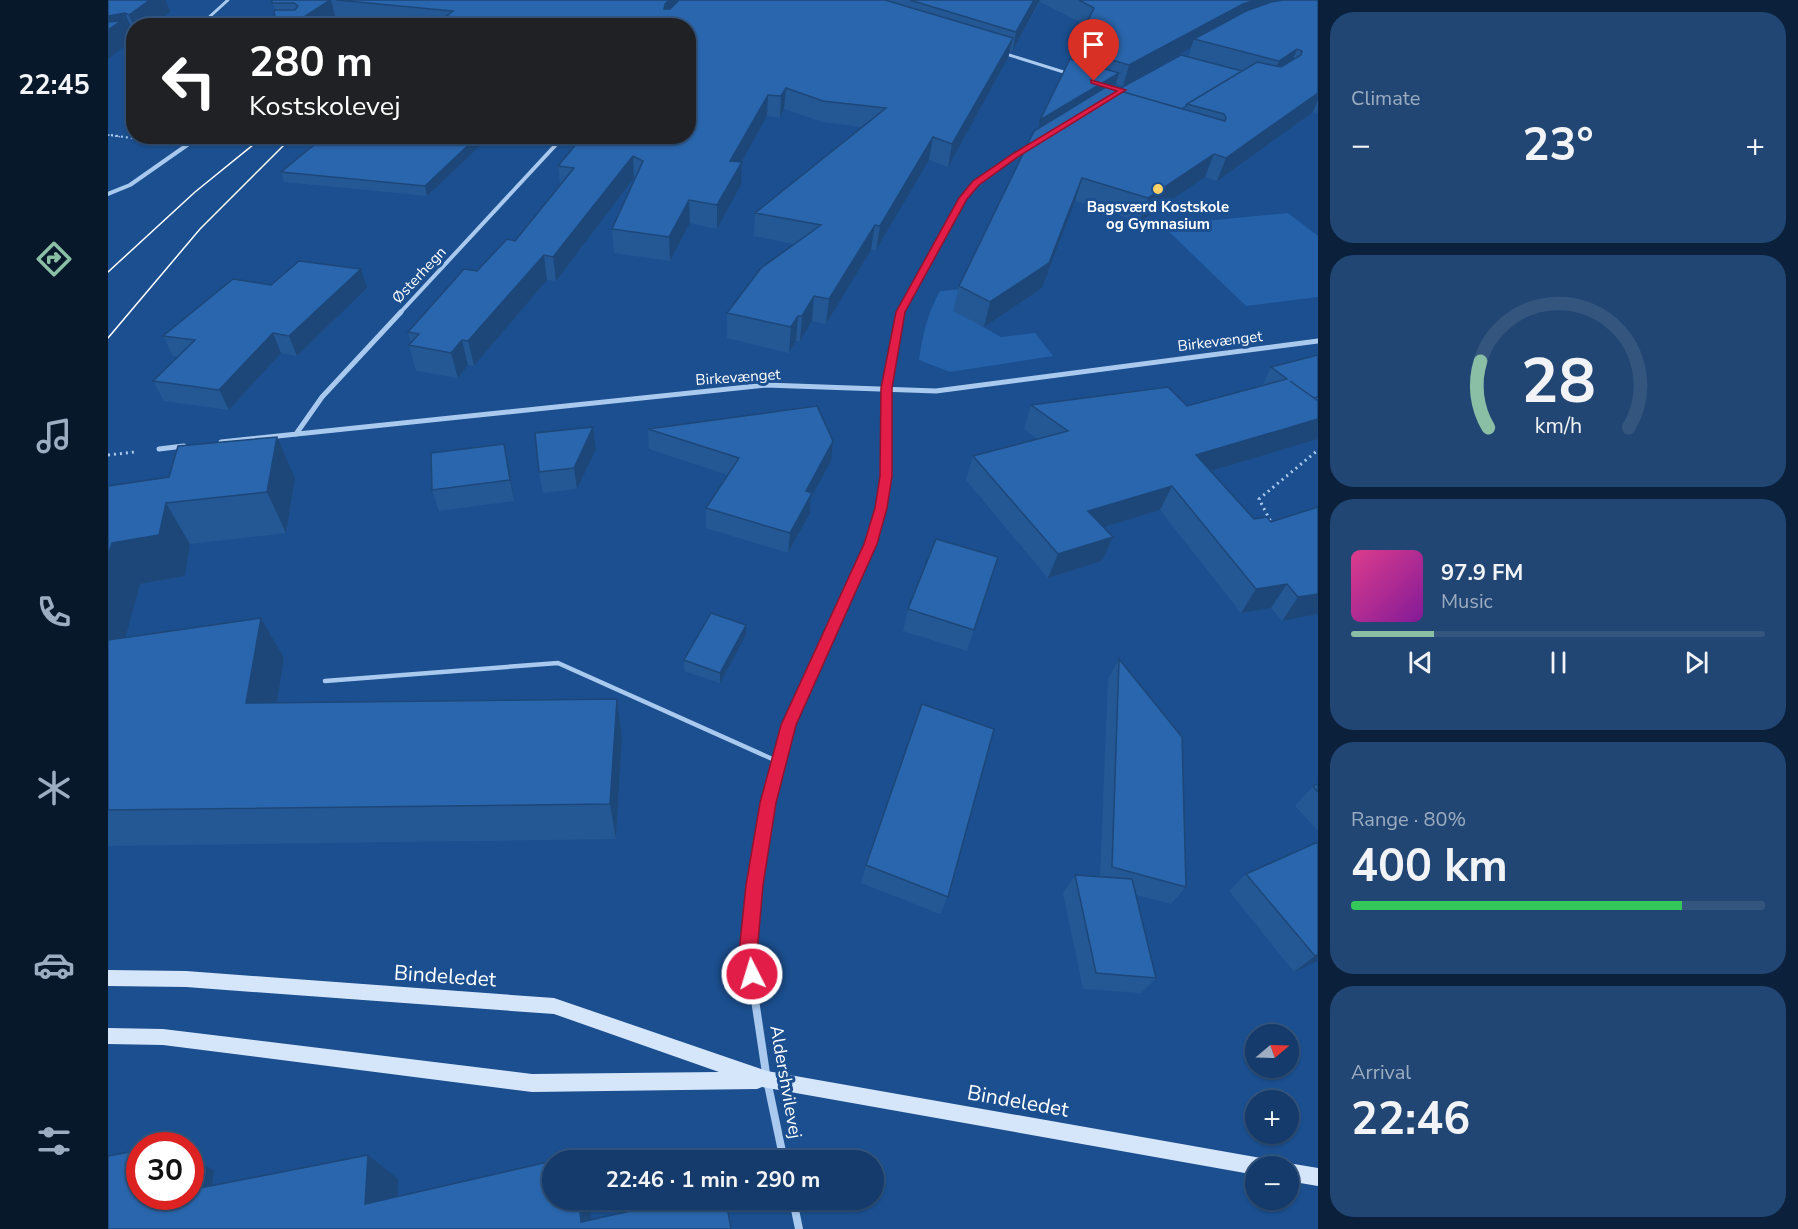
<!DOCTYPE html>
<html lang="en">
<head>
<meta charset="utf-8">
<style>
	:root { --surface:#143b6b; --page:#214673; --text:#f1f3f6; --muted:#9dadc1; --line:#33557e; --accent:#8abfa5 }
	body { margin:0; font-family:"Nunito Sans",sans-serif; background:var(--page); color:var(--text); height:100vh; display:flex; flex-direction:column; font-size:22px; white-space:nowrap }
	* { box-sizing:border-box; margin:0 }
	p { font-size:20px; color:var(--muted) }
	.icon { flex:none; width:33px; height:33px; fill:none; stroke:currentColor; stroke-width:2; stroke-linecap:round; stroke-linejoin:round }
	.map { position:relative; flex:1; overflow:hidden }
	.side { display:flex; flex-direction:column; gap:12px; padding:12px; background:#0b203b; width:480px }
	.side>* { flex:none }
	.top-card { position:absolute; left:18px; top:18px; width:570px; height:126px; border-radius:24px; box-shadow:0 2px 4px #0004,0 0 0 2px var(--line); background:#202124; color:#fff; overflow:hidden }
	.needle { width:39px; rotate:71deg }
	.tools { position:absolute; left:1137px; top:1024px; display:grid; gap:12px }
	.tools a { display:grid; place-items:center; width:54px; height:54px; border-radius:50%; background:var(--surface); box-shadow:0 2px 4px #0004,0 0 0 2px var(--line); font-size:30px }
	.speed { position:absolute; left:18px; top:1132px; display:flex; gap:12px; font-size:30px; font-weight:700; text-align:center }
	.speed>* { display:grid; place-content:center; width:78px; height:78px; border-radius:50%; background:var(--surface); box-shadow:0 2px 4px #0004,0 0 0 2px var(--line); line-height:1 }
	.speed .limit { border:9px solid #d22; background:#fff; color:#111 }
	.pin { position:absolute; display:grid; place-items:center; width:51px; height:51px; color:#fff; margin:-62px -26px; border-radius:50% 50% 50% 0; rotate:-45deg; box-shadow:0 0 6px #0007 }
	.pin .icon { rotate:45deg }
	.me { position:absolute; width:66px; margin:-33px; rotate:355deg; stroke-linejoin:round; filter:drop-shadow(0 0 4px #0008) }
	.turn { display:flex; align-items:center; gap:21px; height:126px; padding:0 24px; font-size:27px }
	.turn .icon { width:78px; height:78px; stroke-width:2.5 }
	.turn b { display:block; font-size:42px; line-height:51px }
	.big { font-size:45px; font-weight:700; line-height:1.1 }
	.side .tile { flex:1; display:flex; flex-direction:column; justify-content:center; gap:9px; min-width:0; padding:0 21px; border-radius:24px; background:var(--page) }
	.side .dial { align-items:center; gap:0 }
	.dial svg { height:156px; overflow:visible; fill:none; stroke:var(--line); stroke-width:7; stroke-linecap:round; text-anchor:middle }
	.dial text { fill:var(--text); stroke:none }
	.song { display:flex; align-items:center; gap:18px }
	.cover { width:72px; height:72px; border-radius:9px; background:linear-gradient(135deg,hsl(330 70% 55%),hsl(290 70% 35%)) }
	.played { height:6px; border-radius:3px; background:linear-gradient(90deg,var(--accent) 20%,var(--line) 20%) }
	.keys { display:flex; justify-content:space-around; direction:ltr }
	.heat { display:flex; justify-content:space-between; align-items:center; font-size:33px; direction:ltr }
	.charge { height:9px; border-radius:4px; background:linear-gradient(90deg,#34c759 80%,var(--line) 0) }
	.trip { position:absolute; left:434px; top:1150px; width:342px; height:60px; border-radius:30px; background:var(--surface); box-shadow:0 2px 4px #0004,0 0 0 2px var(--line); font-weight:700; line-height:60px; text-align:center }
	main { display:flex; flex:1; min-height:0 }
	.menu { display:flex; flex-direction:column; width:108px; justify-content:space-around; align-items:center; background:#08182b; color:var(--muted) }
	.menu .icon { width:42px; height:42px }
	.menu .active { color:var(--accent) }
	.menu b { font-size:27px; color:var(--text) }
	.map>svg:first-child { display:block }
	.green { fill:#2461a8 }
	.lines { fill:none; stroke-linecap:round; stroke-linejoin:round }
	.path-far2 { stroke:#a9c9ee; stroke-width:1.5; stroke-dasharray:1.5 2; stroke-linecap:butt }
	.path-far1 { stroke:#a9c9ee; stroke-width:2; stroke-dasharray:2 3; stroke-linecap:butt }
	.path { stroke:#a9c9ee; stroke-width:3; stroke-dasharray:2 4; stroke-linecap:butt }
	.lane { stroke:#a9c9ee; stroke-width:4.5 }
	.street-far4 { stroke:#a9c9ee; stroke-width:3 }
	.street-far3 { stroke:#a9c9ee; stroke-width:4 }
	.street-far2 { stroke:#a9c9ee; stroke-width:5 }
	.street-far1 { stroke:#a9c9ee; stroke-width:7 }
	.street { stroke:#a9c9ee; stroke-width:8 }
	.secondary { fill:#d6e6fa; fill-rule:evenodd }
	.tram { stroke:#fff; stroke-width:1.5 }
	.wall { fill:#245895; fill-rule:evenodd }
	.shaded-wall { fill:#1d4779 }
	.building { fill:#2a66ad; stroke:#1d4779; stroke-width:1.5 }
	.route { fill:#e11d48; stroke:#92132f; stroke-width:1.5 }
	.poi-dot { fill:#ffd166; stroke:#1b4f8f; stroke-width:2 }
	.labels { text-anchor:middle; stroke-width:6; stroke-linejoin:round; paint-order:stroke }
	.far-poi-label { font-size:15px; font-weight:bold; fill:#fff; stroke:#1b4f8f }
	.far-street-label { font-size:15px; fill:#fff; stroke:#1b4f8f }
	.street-label { font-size:18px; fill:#fff; stroke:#1b4f8f }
	.near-street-label { font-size:21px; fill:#fff; stroke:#1b4f8f }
</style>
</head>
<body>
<main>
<nav class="menu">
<b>22:45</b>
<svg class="icon active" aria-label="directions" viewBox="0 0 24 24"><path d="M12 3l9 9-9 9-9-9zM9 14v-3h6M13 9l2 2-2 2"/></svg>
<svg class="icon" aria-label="music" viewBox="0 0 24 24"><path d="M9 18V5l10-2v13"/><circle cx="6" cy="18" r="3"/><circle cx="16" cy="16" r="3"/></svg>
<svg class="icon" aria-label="phone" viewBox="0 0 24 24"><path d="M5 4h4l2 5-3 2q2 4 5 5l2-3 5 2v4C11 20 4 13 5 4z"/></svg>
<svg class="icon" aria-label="climate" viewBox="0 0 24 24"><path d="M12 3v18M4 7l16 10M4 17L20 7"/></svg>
<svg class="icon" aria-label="car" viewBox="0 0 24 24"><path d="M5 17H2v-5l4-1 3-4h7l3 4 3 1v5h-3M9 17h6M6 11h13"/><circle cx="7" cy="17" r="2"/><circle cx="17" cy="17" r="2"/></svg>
<svg class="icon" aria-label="filters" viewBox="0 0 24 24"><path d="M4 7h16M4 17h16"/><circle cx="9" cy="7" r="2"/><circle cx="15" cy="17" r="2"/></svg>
</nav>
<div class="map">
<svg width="1210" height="1229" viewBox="0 0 1210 1229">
	<rect width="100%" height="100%" fill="#1b4f8f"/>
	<path class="green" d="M1180,213L1210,236V297L1138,306L1054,225Z
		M856,289L868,323L893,337L927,333L945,356L842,372L811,360C815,334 819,314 832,291Z"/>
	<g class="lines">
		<path class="path-far2" d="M240,26L254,19
			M0,135L14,137"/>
		<path class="path-far1" d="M3,135L37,140"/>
		<path class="path" d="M0,455L27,452
			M1165,526L1151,499L1210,450"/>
		<path class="lane" d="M217,681L450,663L671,762"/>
		<path class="street-far4" d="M98,20L120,0
			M157,26L175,25
			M0,41L26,38
			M895,53L962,74"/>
		<path class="street-far3" d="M0,194L22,185L92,136
			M291,314L456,136
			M792,314L855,198L868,183L924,145"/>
		<path class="street-far2" d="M188,434L214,397L293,312
			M113,442L658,385L828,391L1210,341
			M51,449L76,446
			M763,543L773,508L778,476V389L792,312"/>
		<path class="street-far1" d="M653,842L660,803L680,725L764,542"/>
		<path class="street" d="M654,840L646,885L640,953L659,1080L676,1161
			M685,1200L691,1229"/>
		<path class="secondary" d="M0,970L78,971L446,998L659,1071L1153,1158L1159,1161L1162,1167H1148V1175L654,1087L649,1089L424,1092L55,1045L0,1044V1028L55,1029L424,1074L611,1072L446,1014L78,987L0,986Z
			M1180,1163L1210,1168V1186L1180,1181V1167H1173Z"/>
		<path class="tram" d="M0,272L87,192L156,136
			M0,338L92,229L185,136"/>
	</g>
	<path class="wall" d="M0,0L62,12L26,26V34L19,35L22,42L0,59Z
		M164,0H1210V113L1205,112L1109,181L1097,177L1031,222L967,201L934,288L876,327L845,311L851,286L930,128L964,59L966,49L978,25L932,2L904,52L902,51L900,58L840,167L821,160L768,250H763L718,324L704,321L692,341H688L681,353L619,338V313L686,244L646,236L647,213L753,127L714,122L676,109L672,118L659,116L633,162V185L609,229L582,223L562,261L506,253L504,229L527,179L526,178L448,281L439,280L366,366L360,365L350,378L308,371L301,345L303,343L300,332L369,271L407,241L452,185L450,166L580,26H295L228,19L218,26H168L167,10ZM1083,48L1080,57L1009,90H1006L1008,84L1015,86Z
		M217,136H391L388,140L371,138L373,145L319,196L176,182L173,172Z
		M163,285L259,288L189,356L173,353L121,410L56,401L45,381L71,356H65L55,336Z
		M1210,355V439L1103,471L1146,519L1163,522L1210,507V614L1174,621L1163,608L1133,613L1052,510L996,527L1005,537L994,561L940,578L858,480L865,456L929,439L916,429L923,405L1079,406L1154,386L1163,367Z
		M485,427L488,449L469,489L435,493L431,472Z
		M540,429L723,461L703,498L702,513L680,553L598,528V508L620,475L541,449Z
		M396,444L401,466L406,501L331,511L324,490Z
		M187,478L178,533L82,544L77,576L32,584L17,637L153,618L176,658L169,703L509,699L514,737L508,839L0,846V486Z
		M890,557L859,651L795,631L800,609Z
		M638,635L612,683L576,671V660Z
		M1011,659L1078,887L1063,904L1028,895L1048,978L1033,993L975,989L955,893L967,875L992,877L1000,679Z
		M1210,784V831L1187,806L1205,786Z
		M1210,842V961L1186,972L1121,891L1138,874Z
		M758,865L840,897L832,914L753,883Z"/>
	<path class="shaded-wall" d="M42,0H58L62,12L44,26H26V27L21,15Z
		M222,0H223L228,19L218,26H182Z
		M561,0H579L557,23V4Z
		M926,0H932L904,52L908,32Z
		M1147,0H1210L1086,39L1083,48L1015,86L1021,65L1135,4Z
		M17,13L26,34L19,35L22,42L0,59V16Z
		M905,38L900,58L840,167L844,144Z
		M1189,49L1181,70L1162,81L1171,61Z
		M1011,73L1006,91L928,139L932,120Z
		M678,88L676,109L672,118L673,96Z
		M1210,93V100L1205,112L1109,181L1118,158Z
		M660,95L659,116L630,168L634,162L633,185L609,229V205L622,161Z
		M370,136H371L373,145L319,196L317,186Z
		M825,137L821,160L768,250L772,226Z
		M1106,154L1097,177L1031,222L1040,198Z
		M525,156L526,178L448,281L445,257Z
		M974,178L967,201L934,288L876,327L882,302Z
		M581,200L582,223L562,261L561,237Z
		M767,225L763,250L718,324L721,299Z
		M436,255L439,280L366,366L360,341Z
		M253,269L259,288L189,356L181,336Z
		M706,296L704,321L692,341L694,316Z
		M690,316L688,341L681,353L683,327Z
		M165,333L173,353L121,410L111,390Z
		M354,340L360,365L350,378L343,353Z
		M1210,419V439L1076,479L1088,455Z
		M485,427L488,449L469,489L466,468Z
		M169,437L187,478L178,533L159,492Z
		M725,441L723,461L703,498L702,513L680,553L682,533L698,491Z
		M396,444L401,466L406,501L402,480Z
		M1064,486L1052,510L970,535L980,511Z
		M58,503L82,544L77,576L32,584L5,683L0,677V556L4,543Z
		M1005,537L994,561L940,578L950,554Z
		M1179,584L1163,608L1133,613L1148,589Z
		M1210,594V614L1174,621L1190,597Z
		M153,618L176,658L163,741L138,703Z
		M638,625V635L612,683V673Z
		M509,699L514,737L508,839L502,804Z
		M1210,954V961L1186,972L1207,956Z
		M260,1155L290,1179L289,1224L257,1204Z
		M82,1158L106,1170L100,1217L82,1197Z
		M471,1200H482L484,1229L473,1222Z"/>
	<path class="building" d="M0,0H42L21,15L17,13L0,16Z
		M164,0H222L182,26H168L166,10H187L190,6L186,3H164Z
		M228,0H561L557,4L556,9H562L571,0H777L905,38L844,144L825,137L772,226L767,225L721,299L706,296L694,316H690L683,327L619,313L653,268L713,225L647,213L778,108L715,101L678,88L673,96L660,95L622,161L634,162L609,205L581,200L561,237L504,229L535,161L525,156L445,257L436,255L360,341L354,340L343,353L301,345L311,334L300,332L356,269L369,271L399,239L407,241L466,168L450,166L475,136H580V26H492L477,24L475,26H416L338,16L345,11Z
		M802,0H926L908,32Z
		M971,0H1147L1135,4L1021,65L966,49L986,8Z
		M1175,0H1210V93L1118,158L1106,154L1040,198L974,178L941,263L882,302L851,286L926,131L998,87L1117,121L1118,118L1116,114L1079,104L1149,62L1173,67L1193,55L1194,51L1189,49L1171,61L1086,39L1138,11L1163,2Z
		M13,21L0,30V22Z
		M1073,55L1134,71L1079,104L1078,106L1074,109L1009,90Z
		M962,59L1011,73L932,120Z
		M217,136H370L317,186L173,172Z
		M191,261L253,269L181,336L165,333L111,390L45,381L87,340L55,336L125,279L163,285Z
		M1210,355V397L1206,398L1182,381L1210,401V419L1088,455L1146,519L1159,517L1163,522L1210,507V594L1190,597L1179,584L1148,589L1064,486L980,511L1005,537L950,554L865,456L960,431L923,405L1060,387L1079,406L1179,379L1163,367Z
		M709,406L725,441L698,491L704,493L682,533L598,508L631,458L540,429Z
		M485,427L466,468L431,472L427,433Z
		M169,437L159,492L58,503L51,535L4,543L0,556V486L61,477L70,446Z
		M396,444L402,480L324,490L323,453Z
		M828,539L890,557L866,630L800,609Z
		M603,613L638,625L612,673L576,660Z
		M153,618L138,703L509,699L502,804L0,810V640Z
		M1011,659L1074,737L1078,887L1004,867Z
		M814,704L886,729L840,897L758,865Z
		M1210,784V792L1205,786Z
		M1210,842V954L1207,956L1138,874Z
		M967,875L1024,879L1048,978L988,973Z
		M32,1150V1197H82V1190L260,1155L257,1204L444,1161V1200H471L473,1222L571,1200H618L623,1229H0V1156Z
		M468,1156V1161H445Z"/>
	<path class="route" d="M983,80L1018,90L911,156L871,185L859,199L797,312L784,388V476L779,508L769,544L688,725L668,803L655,885L649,953L653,974L650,981L644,983L637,981L631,953L638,885L652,803L673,725L756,544L767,508L772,476L773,388L788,312L851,198L865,181L906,153L1009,91L983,83Z"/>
	<circle class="poi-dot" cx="1050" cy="189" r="6"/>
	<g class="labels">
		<g class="far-poi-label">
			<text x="1050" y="212">Bagsværd Kostskole<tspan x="1050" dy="17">og Gymnasium</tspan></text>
		</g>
		<g class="far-street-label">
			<text transform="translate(311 275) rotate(-47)" y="5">Østerhegn</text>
			<text transform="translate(1112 341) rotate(-7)" y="5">Birkevænget</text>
			<text transform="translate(630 377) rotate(-4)" y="5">Birkevænget</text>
		</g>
		<g class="street-label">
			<text transform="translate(678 1082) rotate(80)" y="6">Aldershvilevej</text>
		</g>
		<g class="near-street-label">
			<text transform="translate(337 976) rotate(4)" y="7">Bindeledet</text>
			<text transform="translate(910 1101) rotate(10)" y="7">Bindeledet</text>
		</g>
	</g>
</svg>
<div class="tools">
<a><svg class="needle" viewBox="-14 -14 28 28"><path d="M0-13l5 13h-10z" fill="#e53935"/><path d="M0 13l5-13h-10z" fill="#9dadc1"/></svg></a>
<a>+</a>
<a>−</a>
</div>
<div class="speed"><div class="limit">30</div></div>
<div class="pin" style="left:986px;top:81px;background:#d93025"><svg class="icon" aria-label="arrive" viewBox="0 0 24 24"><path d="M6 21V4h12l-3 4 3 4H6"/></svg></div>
<svg class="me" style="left:644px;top:974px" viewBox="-20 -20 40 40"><circle r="17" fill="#e11d48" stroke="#fff" stroke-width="3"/><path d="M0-11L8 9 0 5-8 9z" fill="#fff"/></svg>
<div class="trip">22:46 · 1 min · 290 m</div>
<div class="top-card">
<div class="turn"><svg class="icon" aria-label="left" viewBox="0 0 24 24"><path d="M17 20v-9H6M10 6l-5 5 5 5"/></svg><div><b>280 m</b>Kostskolevej</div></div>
</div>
</div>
<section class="side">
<div class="tile"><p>Climate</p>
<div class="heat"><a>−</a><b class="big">23°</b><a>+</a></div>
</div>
<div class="tile dial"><svg viewBox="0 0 100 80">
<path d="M14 69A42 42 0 1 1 86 69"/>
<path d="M14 69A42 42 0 0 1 10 35" stroke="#8abfa5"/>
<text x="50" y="56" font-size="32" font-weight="700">28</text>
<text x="50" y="72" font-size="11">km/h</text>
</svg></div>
<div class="tile">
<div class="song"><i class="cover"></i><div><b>97.9 FM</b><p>Music</p></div></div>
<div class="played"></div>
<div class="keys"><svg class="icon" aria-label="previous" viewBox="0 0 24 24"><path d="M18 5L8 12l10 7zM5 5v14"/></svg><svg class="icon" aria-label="pause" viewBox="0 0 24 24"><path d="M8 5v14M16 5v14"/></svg><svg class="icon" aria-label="next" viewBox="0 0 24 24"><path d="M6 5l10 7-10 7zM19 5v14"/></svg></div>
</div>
<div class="tile"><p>Range · 80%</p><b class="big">400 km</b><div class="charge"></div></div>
<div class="tile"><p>Arrival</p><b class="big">22:46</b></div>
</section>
</main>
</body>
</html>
